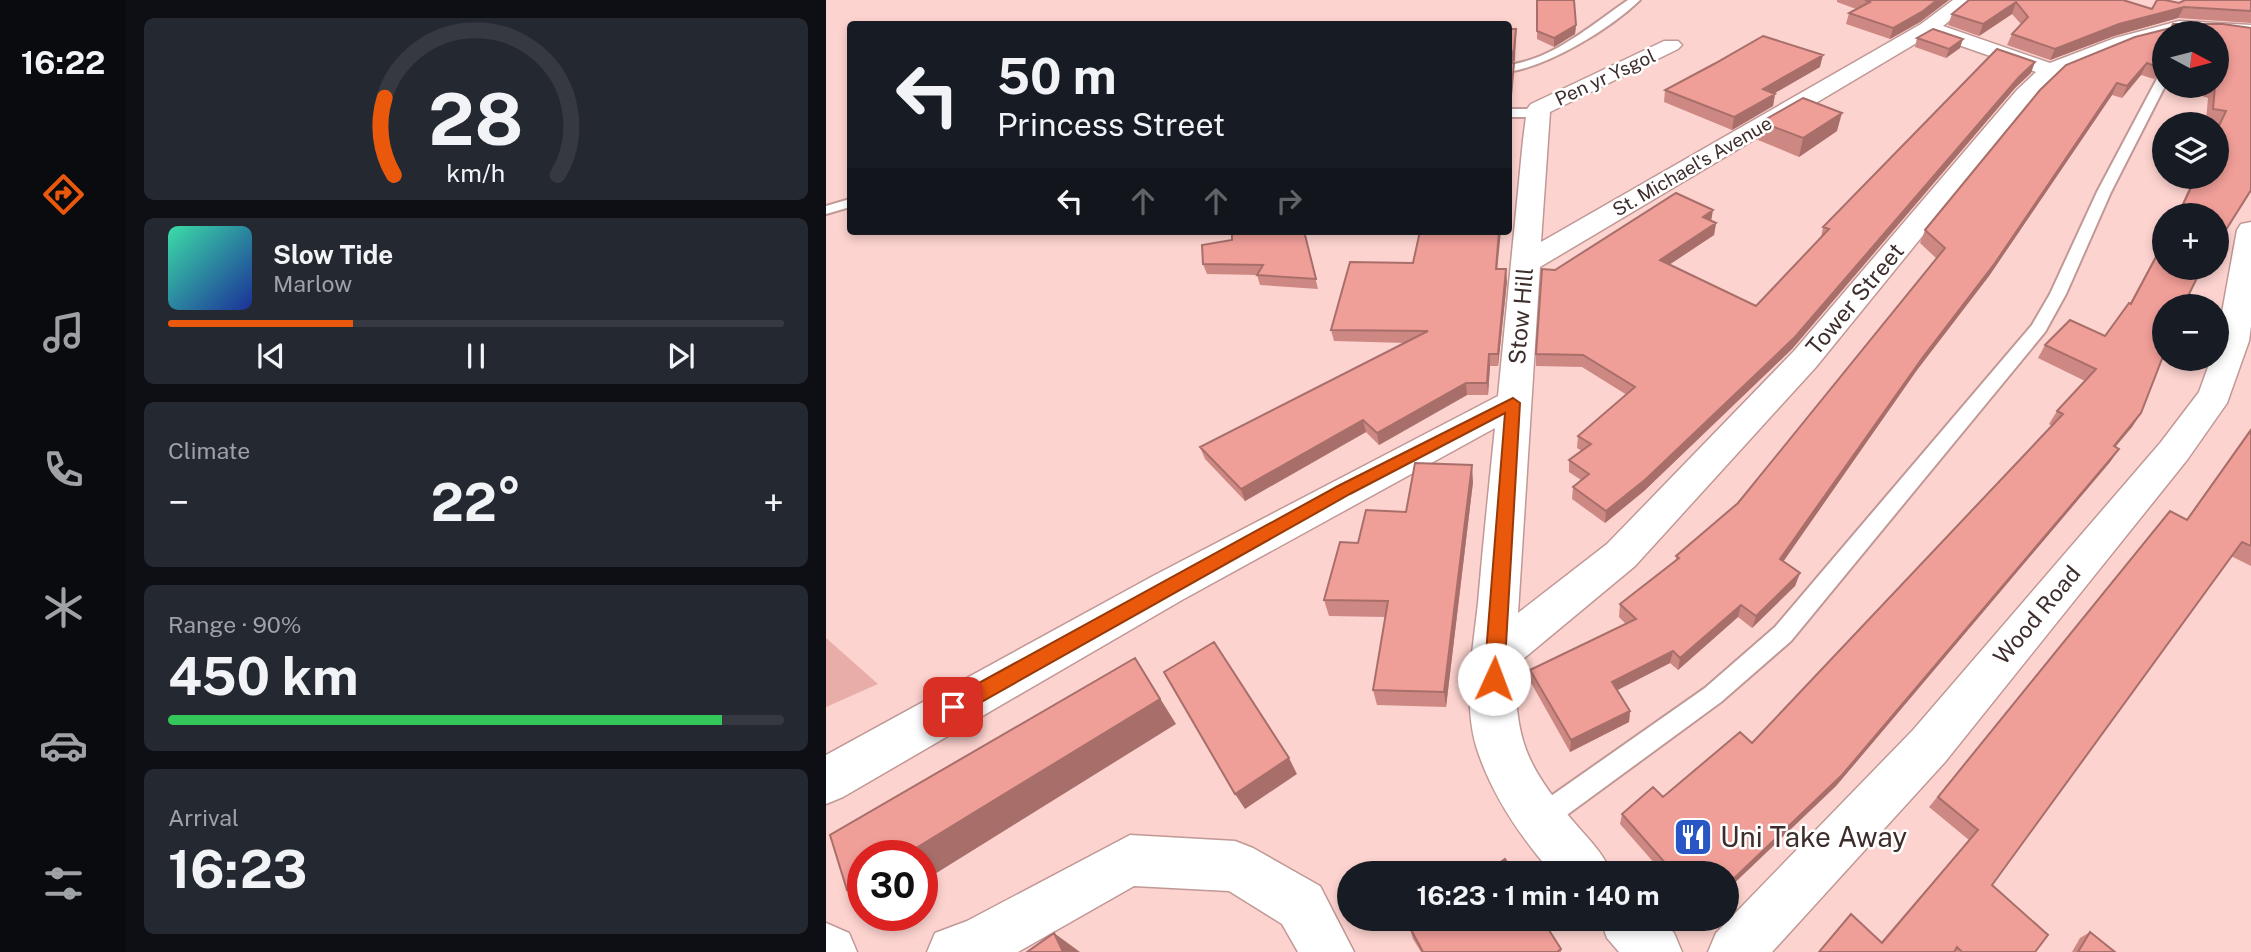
<!DOCTYPE html>
<html lang="en">
<head>
<meta charset="utf-8">
<style>
	:root { --surface:#171b24; --page:#242831; --text:#f1f3f6; --muted:#9ea1a6; --line:#363941; --accent:#ea580c }
	body { margin:0; font-family:"Public Sans",sans-serif; background:var(--page); color:var(--text); height:100vh; display:flex; flex-direction:column; font-size:26px; white-space:nowrap }
	* { box-sizing:border-box; margin:0 }
	p { font-size:23px; color:var(--muted) }
	.icon { flex:none; width:38px; height:38px; fill:none; stroke:currentColor; stroke-width:2; stroke-linecap:round; stroke-linejoin:round }
	.map { position:relative; flex:1; overflow:hidden }
	.panel { display:flex; flex-direction:column; gap:18px; padding:18px; background:#0d0f14; width:700px }
	.panel>* { flex:none }
	.top-card { position:absolute; left:21px; top:21px; width:665px; height:214px; border-radius:7px; box-shadow:0 4px 10px #0003; background:#171b24; color:var(--text); overflow:hidden }
	.needle { width:46px; rotate:97deg }
	.controls { position:absolute; left:1326px; top:21px; display:grid; gap:14px }
	.controls a { display:grid; place-items:center; width:77px; height:77px; border-radius:50%; background:var(--surface); box-shadow:0 4px 10px #0003; font-size:35px }
	.speed { position:absolute; left:21px; top:840px; display:flex; gap:14px; font-size:35px; font-weight:700; text-align:center }
	.speed>* { display:grid; place-content:center; width:91px; height:91px; border-radius:50%; background:var(--surface); box-shadow:0 4px 10px #0003; line-height:1 }
	.speed .limit { border:10px solid #d22; background:#fff; color:#111 }
	.pin { position:absolute; display:grid; place-items:center; width:60px; height:60px; color:#fff; margin:-30px; border-radius:14px; box-shadow:0 4px 10px #0006 }
	.me { position:absolute; width:77px; margin:-38px; rotate:2deg; stroke-linejoin:round; filter:drop-shadow(0 0 5px #0008) }
	.turn { display:flex; align-items:center; gap:24px; height:147px; padding:0 35px; font-size:32px }
	.turn .icon { width:91px; height:91px; stroke-width:2.5 }
	.turn b { display:block; font-size:49px; line-height:60px }
	.lanes { display:flex; align-items:center; height:66px; padding:0 35px; background:#0003; justify-content:center; gap:35px; direction:ltr }
	.lanes .off { opacity:.35 }
	.big { font-size:52px; font-weight:700; line-height:1.1 }
	.panel .card { flex:1; display:flex; flex-direction:column; justify-content:center; gap:10px; min-width:0; padding:0 24px; border-radius:10px; background:var(--page) }
	.panel .dial { align-items:center; gap:0 }
	.dial svg { height:182px; overflow:visible; fill:none; stroke:var(--line); stroke-width:7; stroke-linecap:round; text-anchor:middle }
	.dial text { fill:var(--text); stroke:none }
	.song { display:flex; align-items:center; gap:21px }
	.cover { width:84px; height:84px; border-radius:10px; background:linear-gradient(135deg,hsl(160 70% 55%),hsl(230 70% 35%)) }
	.played { height:7px; border-radius:4px; background:linear-gradient(90deg,var(--accent) 30%,var(--line) 30%) }
	.keys { display:flex; justify-content:space-around; direction:ltr }
	.heat { display:flex; justify-content:space-between; align-items:center; font-size:38px; direction:ltr }
	.charge { height:10px; border-radius:5px; background:linear-gradient(90deg,#34c759 90%,var(--line) 0) }
	.trip { position:absolute; left:511px; top:861px; width:402px; height:70px; border-radius:35px; background:var(--surface); box-shadow:0 4px 10px #0003; font-weight:700; line-height:70px; text-align:center }
	main { display:flex; flex:1; min-height:0 }
	.tab-bar { display:flex; flex-direction:column; width:126px; justify-content:space-around; align-items:center; background:#090b0e; color:var(--muted) }
	.tab-bar .icon { width:49px; height:49px }
	.tab-bar .current { color:var(--accent) }
	.tab-bar b { font-size:32px; color:var(--text) }
	.map>svg:first-child { display:block }
	.green { fill:#e8ada8 }
	.lines { fill:none; stroke-linecap:round; stroke-linejoin:round }
	.service-casing { stroke:#c09895; stroke-width:4 }
	.minor-casing { stroke:#c09895; stroke-width:3 }
	.service { fill:#fff; fill-rule:evenodd }
	.minor { fill:#fff; fill-rule:evenodd }
	.wall { fill:#ce8883 }
	.shaded-wall { fill:#a86f6a }
	.building { fill:#f09e98; stroke:#a86f6a; stroke-width:2 }
	.route { fill:#ea580c; stroke:#983908; stroke-width:2 }
	.labels { text-anchor:middle; stroke-width:5; stroke-linejoin:round; paint-order:stroke }
	.far-street-label { font-size:19px; fill:#3d2d2b; stroke:#fff }
	.street-label { font-size:23px; fill:#3d2d2b; stroke:#fff }
	.near-poi-label { font-size:28px; fill:#3d2d2b; stroke:#fff; text-anchor:start }
</style>
</head>
<body>
<main>
<nav class="tab-bar">
<b>16:22</b>
<svg class="icon current" aria-label="directions" viewBox="0 0 24 24"><path d="M12 3l9 9-9 9-9-9zM9 14v-3h6M13 9l2 2-2 2"/></svg>
<svg class="icon" aria-label="music" viewBox="0 0 24 24"><path d="M9 18V5l10-2v13"/><circle cx="6" cy="18" r="3"/><circle cx="16" cy="16" r="3"/></svg>
<svg class="icon" aria-label="phone" viewBox="0 0 24 24"><path d="M5 4h4l2 5-3 2q2 4 5 5l2-3 5 2v4C11 20 4 13 5 4z"/></svg>
<svg class="icon" aria-label="climate" viewBox="0 0 24 24"><path d="M12 3v18M4 7l16 10M4 17L20 7"/></svg>
<svg class="icon" aria-label="car" viewBox="0 0 24 24"><path d="M5 17H2v-5l4-1 3-4h7l3 4 3 1v5h-3M9 17h6M6 11h13"/><circle cx="7" cy="17" r="2"/><circle cx="17" cy="17" r="2"/></svg>
<svg class="icon" aria-label="filters" viewBox="0 0 24 24"><path d="M4 7h16M4 17h16"/><circle cx="9" cy="7" r="2"/><circle cx="15" cy="17" r="2"/></svg>
</nav>
<section class="panel">
<div class="card dial"><svg viewBox="0 0 100 80">
<path d="M14 69A42 42 0 1 1 86 69"/>
<path d="M14 69A42 42 0 0 1 10 35" stroke="#ea580c"/>
<text x="50" y="56" font-size="32" font-weight="700">28</text>
<text x="50" y="72" font-size="11">km/h</text>
</svg></div>
<div class="card">
<div class="song"><i class="cover"></i><div><b>Slow Tide</b><p>Marlow</p></div></div>
<div class="played"></div>
<div class="keys"><svg class="icon" aria-label="previous" viewBox="0 0 24 24"><path d="M18 5L8 12l10 7zM5 5v14"/></svg><svg class="icon" aria-label="pause" viewBox="0 0 24 24"><path d="M8 5v14M16 5v14"/></svg><svg class="icon" aria-label="next" viewBox="0 0 24 24"><path d="M6 5l10 7-10 7zM19 5v14"/></svg></div>
</div>
<div class="card"><p>Climate</p>
<div class="heat"><a>−</a><b class="big">22°</b><a>+</a></div>
</div>
<div class="card"><p>Range · 90%</p><b class="big">450 km</b><div class="charge"></div></div>
<div class="card"><p>Arrival</p><b class="big">16:23</b></div>
</section>
<div class="map">
<svg width="1425" height="952" viewBox="0 0 1425 952">
	<rect width="100%" height="100%" fill="#fdd3cf"/>
	<path class="green" d="M0,638L52,684L0,707Z"/>
	<g class="lines">
		<g class="service-casing">
			<path id="service" d="M802,0H814C784,29 723,66 682,72V65C728,59 765,25 802,0Z
				M1339,72V86L1285,192L1240,294L1219,332L965,641L895,702L723,828L714,832L705,828L701,819L705,810L879,688L949,627L1206,325L1224,294L1271,192L1333,75Z
				M682,109H712L718,113L712,117H682Z
				M24,199V207L0,214V206Z"/>
		</g>
		<g class="minor-casing">
			<path id="minor" d="M1127,0H1149L1117,26L1224,63L1289,38L1353,21L1425,25V37L1391,33H1339V37L1303,46L1233,75L1207,100L990,367L809,566L690,665C688,738 700,766 747,821C762,839 777,852 785,873H726C693,835 665,794 650,746C637,700 647,649 652,603C657,544 663,486 669,428L356,600L17,797L0,804V755L327,576L672,396L697,140L701,109L705,104L838,41H852L856,45L852,49L724,112L715,242L1095,24ZM1104,35L1210,72L1191,90L968,351L781,544L692,613L714,267Z
				M1425,222V326L1423,341L1401,403L1361,460L1119,762L946,952H882L890,933L1087,730L1335,442L1373,392L1385,359H1391V340L1411,230L1415,224Z
				M304,835L409,841L427,848L494,886L528,952H472L456,924L403,891L308,886L192,952H101L109,933L141,921Z
				M774,919H835L848,933L856,952H793L781,938Z
				M0,923L23,933L31,952H0Z"/>
		</g>
		<use href="#service" class="service"/>
		<use href="#minor" class="minor"/>
	</g>
	<path class="wall" d="M711,0L750,25L749,34L728,47L711,39Z
		M1011,0H1123L1094,22L1064,39L1020,24L1023,13L1030,9L1011,2Z
		M1143,0L1326,9L1353,3L1425,0V23L1352,18L1288,36L1224,60L1181,45L1186,34L1195,24L1186,14L1153,36L1122,25L1126,14Z
		M1347,24H1397L1425,28V190L1391,244V215H1351L1368,177H1391V126L1392,123L1380,121L1382,98L1346,86H1391V33H1339V70L1332,73L1328,79L1315,75L1296,98L1286,95L1163,276L1091,370L957,561L974,573L969,586L926,628L912,617L852,670L844,663L791,690L804,711L803,722L744,752L704,681V670L800,624L793,617L794,604L850,560V556L912,503L1111,259L1094,243L1099,230L1214,90L1240,65L1309,37L1345,28Z
		M1091,38L1134,48L1120,58L1089,47Z
		M888,64L994,67L949,93L947,106L906,130L838,102L839,90Z
		M1205,73L1189,88L966,349L818,491L779,523L746,499L747,487L755,480L743,472V460L756,451L751,448L752,436L801,395L756,367L710,366V354L729,270L885,220L890,223L888,235L843,265L930,306L995,238L997,227Z
		M935,122L1011,131L973,157L932,140Z
		M478,231L492,289L434,285L431,275L381,274L377,264Z
		M1339,238V306L1315,413L1306,427L1289,447L1293,449L1284,462L1010,786L901,890V873H837L794,824L796,814L837,797L926,743L1226,426L1223,424L1231,411L1259,381L1212,358L1219,345L1279,336L1304,303Z
		M671,269L681,281L672,366H664L662,395H641L553,445L540,432L419,501L379,459L374,447L580,343L508,341L505,330Z
		M1425,428V566L1405,556L1166,885L1209,952H993L1055,942L1143,840L1103,807L1344,511L1360,520Z
		M647,482L620,707L551,705L547,690L559,617L503,616L498,600L532,543L580,512Z
		M583,926L735,949V952H595L587,939Z
		M1264,932L1289,952H1246L1254,938Z"/>
	<path class="shaded-wall" d="M1111,0H1123L1094,22L1064,39L1067,28Z
		M1190,2L1186,14L1153,36L1157,24Z
		M1358,7L1352,18L1288,36L1224,60L1229,49L1293,24Z
		M750,25L749,34L728,47V38Z
		M690,29L689,61L682,64V53Z
		M1137,39L1134,48L1120,58L1123,49Z
		M997,55L994,67L935,101L937,89Z
		M1338,61H1339V70L1332,73L1328,79Z
		M1209,62L1205,73L1189,88L966,349L818,491L779,523L780,511L1193,77Z
		M688,63L685,106L682,108V97Z
		M1321,63L1315,75L1296,98L1301,86Z
		M1291,83L1286,95L1163,276L1091,370L950,572L954,559Z
		M949,94L947,106L906,130L908,117Z
		M684,109L685,120L682,142V128Z
		M1016,113L1011,131L973,157L977,138Z
		M887,210L885,222L877,217Z
		M890,223L888,235L832,272L834,260Z
		M673,231H675L670,281V269Z
		M680,269L681,281L672,366V354Z
		M663,354L664,366L662,395L661,383Z
		M640,383L641,395L553,445L551,433Z
		M1315,413L1306,427L1279,459L1288,446Z
		M537,420L540,432L419,501L415,489Z
		M1293,449L1284,462L1010,786L901,890V885Z
		M646,465L647,482L620,707L618,692Z
		M974,573L969,586L926,628L930,616Z
		M915,605L912,617L852,670L854,658Z
		M847,651L844,663L784,694L786,682Z
		M309,658L350,724L96,882V856H77Z
		M804,711L803,722L744,752L745,740Z
		M463,758L471,774L419,809L409,794Z
		M37,881V900L21,890Z
		M228,933L254,952H237Z"/>
	<path class="building" d="M711,0H748L750,25L728,38L711,31Z
		M1039,0H1111L1097,11L1067,28L1023,13L1044,2Z
		M1143,0H1297L1326,9L1331,0H1339L1353,3L1359,0H1425V11L1358,7L1293,24L1229,49L1186,34L1202,17L1190,2L1157,24L1126,14Z
		M1347,24H1397L1425,28V190L1391,244V215H1352L1370,177H1391V130L1400,111L1387,109L1389,86H1387H1391V33H1339V61L1334,68L1321,63L1301,86L1291,83L1169,263L1097,357L954,559L974,573L930,616L915,605L854,658L847,651L786,682L804,711L745,740L704,670L810,619L794,604L853,558L850,556L912,503L1119,248L1099,230L1214,90L1240,65L1309,37L1345,28Z
		M682,29H690L688,51L682,53Z
		M1107,29L1137,39L1123,49L1091,38Z
		M937,36L997,55L937,89L949,94L908,117L839,90L888,64Z
		M1171,49L1209,62L1193,77L969,337L820,479L780,511L747,487L763,474L743,460L765,444L752,436L809,387L757,355L710,354L716,269L729,270L850,193L887,210L877,217L890,223L834,260L930,306L1003,229L997,227Z
		M682,63H688L685,96L682,97Z
		M977,98L1016,113L977,138L935,122Z
		M682,109H684L682,128Z
		M406,231H478L490,279L431,275L437,265L377,264L376,245L406,240Z
		M594,231H673L670,269H680L672,354H663L661,383H640L551,433L537,420L415,489L374,447L602,331L505,330L524,262L587,263Z
		M1339,240V268H1376L1357,306H1339V351L1315,413L1288,446L1293,449L1016,775L901,885V873H848L796,814L827,787L837,797L914,732L926,743L1237,414L1231,411L1270,369L1219,345L1244,320L1279,336L1303,303L1305,304Z
		M1425,430V546L1416,542L1166,885L1222,935L1209,952H1136L1131,947L1128,952H993L1025,914L1056,943L1152,830L1112,797L1344,511L1361,520Z
		M589,463L646,465L618,692L547,690L562,601L498,600L514,542L532,543L540,510L580,512Z
		M388,642L463,758L409,794L338,672Z
		M309,658L334,699L77,856H37V881L21,890L4,835Z
		M679,859L688,873H659Z
		M594,919H716L735,949L731,952H597L583,926Z
		M1264,932L1289,952H1252Z
		M228,933L237,952H201Z"/>
	<path class="route" d="M687,398L694,403L678,679L675,685L668,687L661,685L658,679L679,413L524,494L134,714L127,716L120,714L117,707L120,701L512,486Z"/>
	<defs>
		<g id="restaurant-square" transform="scale(2.0125)"><rect x="-9" y="-9" width="18" height="18" rx="4" fill="#2857c5" stroke="#fff"/><path d="M-5-6h1v4h1v-4h1v4h1v-4h1v5L-1.5 .5V6h-2V.5L-5-1ZM5-6V6H3V1.5H1.5Q1.5-4 5-6Z" fill="#fff"/></g>
	</defs>
	<g fill-rule="evenodd">
		<use href="#restaurant-square" x="867" y="837"/>
	</g>
	<g class="labels">
		<g class="far-street-label">
			<text transform="translate(779 77) rotate(-25)" y="7">Pen yr Ysgol</text>
			<text transform="translate(866 166) rotate(-30)" y="7">St. Michael's Avenue</text>
		</g>
		<g class="street-label">
			<text transform="translate(1029 299) rotate(-50)" y="8">Tower Street</text>
			<text transform="translate(695 316) rotate(-85)" y="8">Stow Hill</text>
			<text transform="translate(1211 615) rotate(-50)" y="8">Wood Road</text>
		</g>
		<g class="near-poi-label">
			<text x="894" y="847">Uni Take Away</text>
		</g>
	</g>
</svg>
<div class="controls">
<a><svg class="needle" viewBox="-14 -14 28 28"><path d="M0-13l5 13h-10z" fill="#e53935"/><path d="M0 13l5-13h-10z" fill="#9ea1a6"/></svg></a>
<a><svg class="icon" aria-label="layers" viewBox="0 0 24 24"><path d="M12 4l9 5-9 5-9-5zM3 14l9 5 9-5"/></svg></a>
<a>+</a>
<a>−</a>
</div>
<div class="speed"><div class="limit">30</div></div>
<div class="pin" style="left:127px;top:707px;background:#d93025"><svg class="icon" aria-label="arrive" viewBox="0 0 24 24"><path d="M6 21V4h12l-3 4 3 4H6"/></svg></div>
<svg class="me" style="left:668px;top:679px" viewBox="-20 -20 40 40"><circle r="19" fill="#fff"/><path d="M0-13L10 11 0 6-10 11z" fill="#ea580c"/></svg>
<div class="trip">16:23 · 1 min · 140 m</div>
<div class="top-card">
<div class="turn"><svg class="icon" aria-label="left" viewBox="0 0 24 24"><path d="M17 20v-9H6M10 6l-5 5 5 5"/></svg><div><b>50 m</b>Princess Street</div></div>
<div class="lanes"><svg class="icon" aria-label="left" viewBox="0 0 24 24"><path d="M17 20v-9H6M10 6l-5 5 5 5"/></svg><svg class="icon off" aria-label="ahead" viewBox="0 0 24 24"><path d="M12 20V5M6 11l6-6 6 6"/></svg><svg class="icon off" aria-label="ahead" viewBox="0 0 24 24"><path d="M12 20V5M6 11l6-6 6 6"/></svg><svg class="icon off" aria-label="right" viewBox="0 0 24 24"><path d="M7 20v-9h11M14 6l5 5-5 5"/></svg></div>
</div>
</div>
</main>
</body>
</html>
